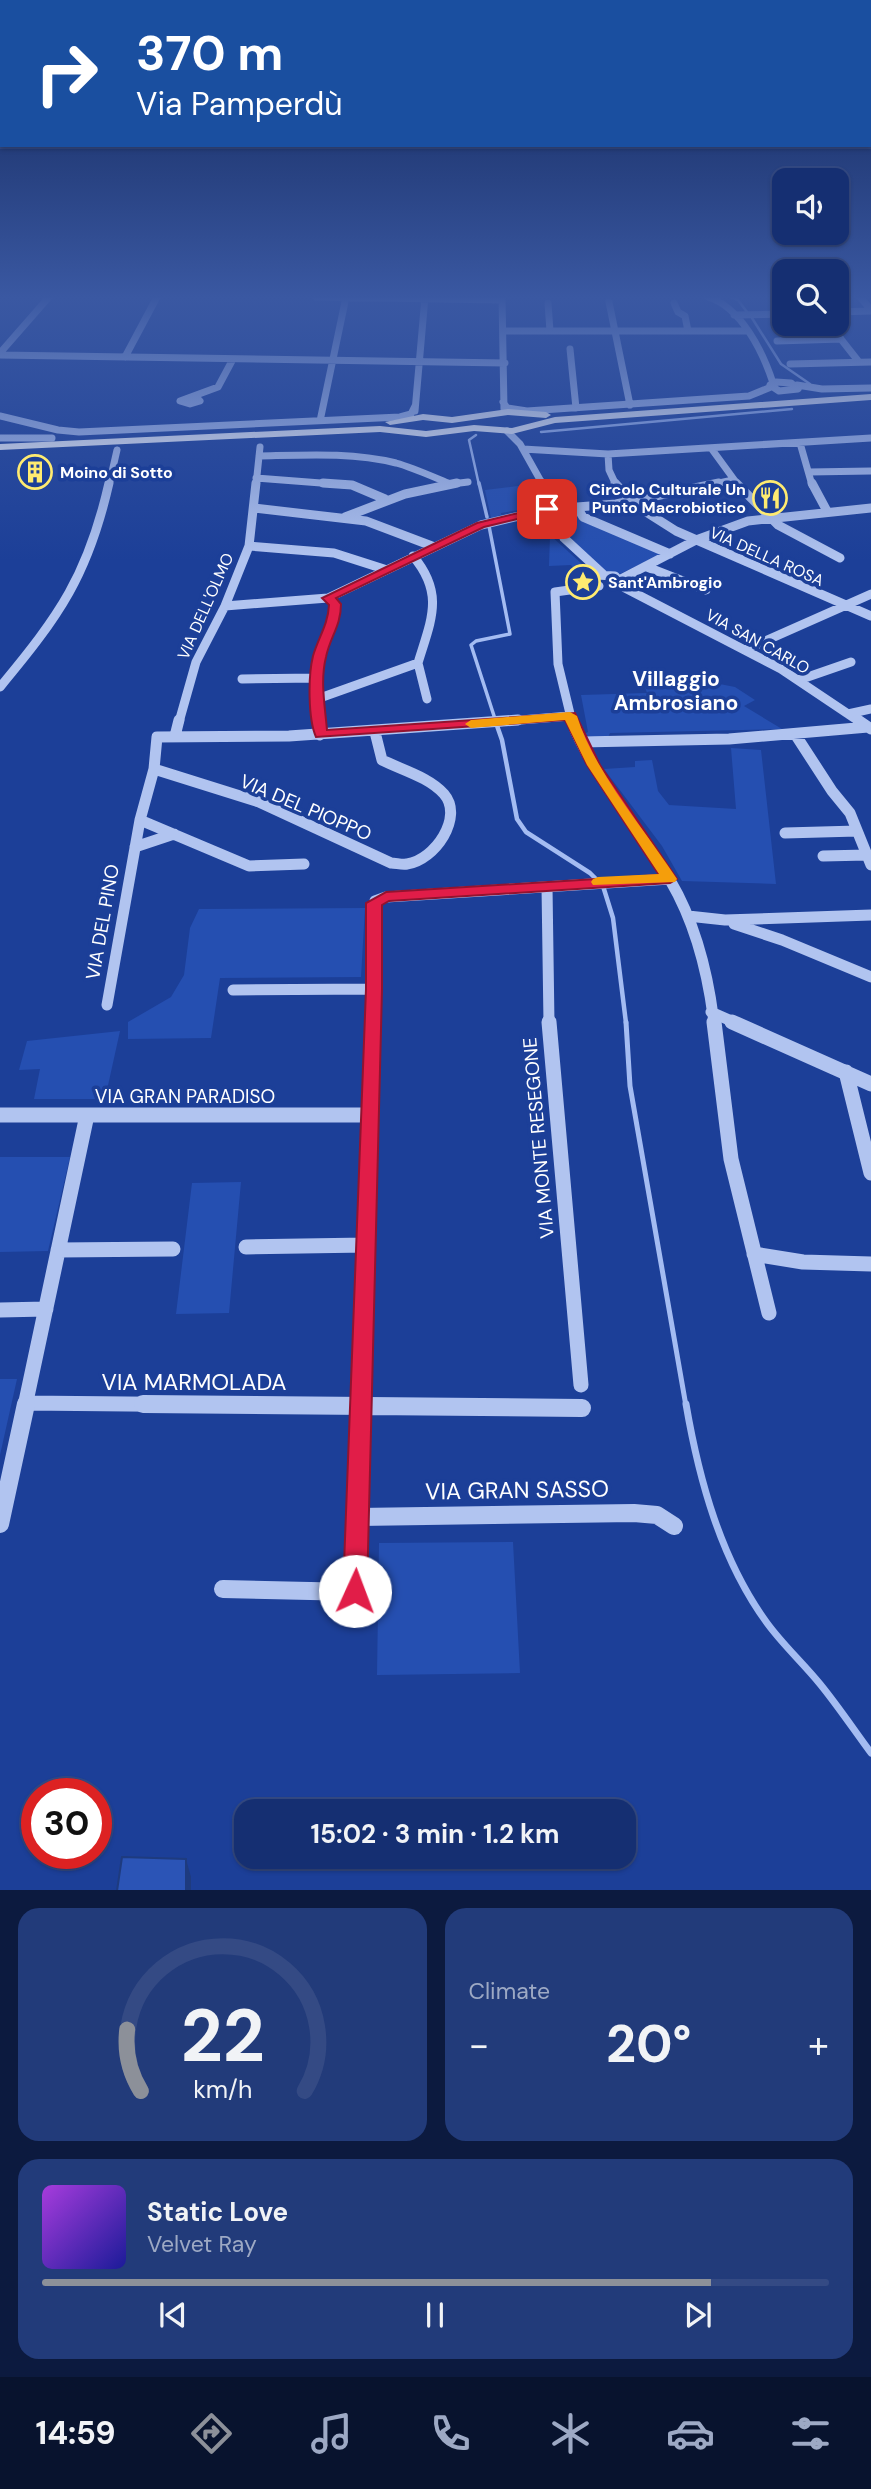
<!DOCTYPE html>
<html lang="en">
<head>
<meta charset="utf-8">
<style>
	:root { --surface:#152f72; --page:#223b7a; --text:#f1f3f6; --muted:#9da9c4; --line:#344a84; --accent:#8c9099 }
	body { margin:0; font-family:"DM Sans",sans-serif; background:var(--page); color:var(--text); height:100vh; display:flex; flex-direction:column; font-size:26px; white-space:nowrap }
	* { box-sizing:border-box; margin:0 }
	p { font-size:23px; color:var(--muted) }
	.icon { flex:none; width:38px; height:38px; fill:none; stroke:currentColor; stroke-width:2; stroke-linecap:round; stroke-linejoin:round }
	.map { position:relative; height:1890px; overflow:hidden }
	.side { display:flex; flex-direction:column; gap:18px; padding:18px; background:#0c1a3f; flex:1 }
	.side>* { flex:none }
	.guide { position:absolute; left:0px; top:0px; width:872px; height:147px; box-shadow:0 2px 5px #0004,0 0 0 2px var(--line); background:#1a4fa0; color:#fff; overflow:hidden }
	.fabs { position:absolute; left:772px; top:168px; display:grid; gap:14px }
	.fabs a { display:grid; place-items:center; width:77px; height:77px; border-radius:14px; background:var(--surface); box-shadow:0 2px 5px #0004,0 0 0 2px var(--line); font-size:35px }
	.speed { position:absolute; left:21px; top:1778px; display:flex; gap:14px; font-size:35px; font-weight:700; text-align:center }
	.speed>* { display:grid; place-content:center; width:91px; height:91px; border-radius:50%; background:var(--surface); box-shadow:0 2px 5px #0004,0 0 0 2px var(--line); line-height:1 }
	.speed .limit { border:10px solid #d22; background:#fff; color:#111 }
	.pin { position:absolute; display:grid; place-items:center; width:60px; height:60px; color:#fff; margin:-30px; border-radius:14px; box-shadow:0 4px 10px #0006 }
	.me { position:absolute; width:77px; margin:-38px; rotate:2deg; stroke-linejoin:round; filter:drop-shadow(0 0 5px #0008) }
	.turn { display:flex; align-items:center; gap:24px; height:147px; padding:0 21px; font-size:32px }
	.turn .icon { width:91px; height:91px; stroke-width:2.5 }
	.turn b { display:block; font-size:49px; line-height:60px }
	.big { font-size:52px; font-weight:700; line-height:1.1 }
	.side .tile { flex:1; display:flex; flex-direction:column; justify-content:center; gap:10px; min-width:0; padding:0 24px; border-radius:21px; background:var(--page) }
	.side .dial { align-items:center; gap:0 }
	.dial svg { height:182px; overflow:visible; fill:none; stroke:var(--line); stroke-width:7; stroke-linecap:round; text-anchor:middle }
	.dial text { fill:var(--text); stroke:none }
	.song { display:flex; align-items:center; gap:21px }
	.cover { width:84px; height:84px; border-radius:10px; background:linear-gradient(135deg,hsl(280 70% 55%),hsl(240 70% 35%)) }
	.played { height:7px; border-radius:4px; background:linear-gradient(90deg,var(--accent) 85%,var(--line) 85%) }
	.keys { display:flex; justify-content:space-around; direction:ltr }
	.heat { display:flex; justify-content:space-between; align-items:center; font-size:38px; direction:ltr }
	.side .tiles { flex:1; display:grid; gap:18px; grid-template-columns:1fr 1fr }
	.tile:last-child { grid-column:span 2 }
	.trip { position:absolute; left:234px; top:1799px; width:402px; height:70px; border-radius:21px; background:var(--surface); box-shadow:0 2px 5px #0004,0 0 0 2px var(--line); font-weight:700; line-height:70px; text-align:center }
	.dock { display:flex; height:112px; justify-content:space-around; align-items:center; background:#08132e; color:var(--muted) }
	.dock .icon { width:49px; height:49px }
	.dock .active { color:var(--accent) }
	.dock b { font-size:32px; color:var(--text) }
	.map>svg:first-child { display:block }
	.green { fill:#254fb1 }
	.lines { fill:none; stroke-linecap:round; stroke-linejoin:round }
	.stream-far4 { stroke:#a4bcf2; stroke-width:2.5 }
	.stream-far3 { stroke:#a4bcf2; stroke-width:3.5 }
	.stream-far2 { stroke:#a4bcf2; stroke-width:4.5 }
	.stream-far1 { stroke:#a4bcf2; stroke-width:5 }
	.stream { stroke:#a4bcf2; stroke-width:7 }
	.minor-far4 { stroke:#b1c4f0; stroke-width:7 }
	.minor-far3 { stroke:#b1c4f0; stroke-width:9 }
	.minor-far2 { stroke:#b1c4f0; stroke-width:11 }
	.minor-far1 { stroke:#b1c4f0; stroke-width:15 }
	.minor { stroke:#b1c4f0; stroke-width:18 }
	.major { fill:#fafbff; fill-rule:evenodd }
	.shaded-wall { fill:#1e3b7f }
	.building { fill:#2b54b6; stroke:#1e3b7f; stroke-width:2 }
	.route { fill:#e11d48; stroke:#92132f; stroke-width:2 }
	.slow { fill:#f59e0b }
	.labels { text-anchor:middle; stroke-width:7; stroke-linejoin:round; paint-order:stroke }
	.far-poi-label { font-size:16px; font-weight:bold; fill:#fff; stroke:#1c3f98; text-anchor:start }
	.far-street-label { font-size:16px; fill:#fff; stroke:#1c3f98 }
	.street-label { font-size:19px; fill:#fff; stroke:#1c3f98 }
	.neighbourhood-label { font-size:21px; font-weight:bold; fill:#fff; stroke:#1c3f98 }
	.near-street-label { font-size:23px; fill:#fff; stroke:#1c3f98 }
</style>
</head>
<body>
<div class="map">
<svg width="871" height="1891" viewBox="0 0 871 1891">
	<rect width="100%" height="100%" fill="#1c3f98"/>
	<path class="green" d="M526,485L536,507L501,513V515L491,518L485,490Z
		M573,508L578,516L663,553L620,574L601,570L568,537L559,509Z
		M550,535L593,574L587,578V585L573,588L570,585L575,584L574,580L582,578L571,565L549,566Z
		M694,679L735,687L755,700L744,706L782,729L610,733L607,739L582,735L588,732L581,695L647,693L643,681Z
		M731,748L761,750L776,884L682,881L662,846L604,769L635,767V761L652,760L658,791L669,805L736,809Z
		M365,908L361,977L220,978L211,1038L128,1039V1022L171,997L184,975L190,928L199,909Z
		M120,1031L105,1099H34L40,1069L19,1070L27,1041Z
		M0,1157H70L48,1251L0,1252Z
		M241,1182L229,1313L176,1314L192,1183Z
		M0,1379H17L0,1455Z
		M513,1542L520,1673L377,1675L379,1543Z"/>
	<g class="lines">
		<path class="stream-far4" d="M730,297L738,300L747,312
			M752,318L781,364L810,384
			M541,432L792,409
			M476,435L469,440L479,485"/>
		<path class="stream-far3" d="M479,483L487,517
			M489,526L510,634L476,641L471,645L496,722"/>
		<path class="stream-far2" d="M495,720L502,740L517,819L526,832L590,873L603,886L613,918L626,1023"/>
		<path class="stream-far1" d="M626,1022L630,1086L686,1406"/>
		<path class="stream" d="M686,1404C699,1480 721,1560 767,1623C783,1645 803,1663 820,1684C838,1706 854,1730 871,1753"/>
		<path class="minor-far4" d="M316,297L502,300
			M502,297L504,409
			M708,297C741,307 763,352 773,383
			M860,297L871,310
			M609,302L630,405
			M548,303L550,331
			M674,303L678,312L685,316L688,331
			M836,312L871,311
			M734,315L784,314
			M790,324L792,327
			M829,324L859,362
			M504,331H745
			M777,341L841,339
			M570,349L576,408
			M0,353L49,297
			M0,355L505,363
			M125,357L157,297
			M790,364L871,362
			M776,382L791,383L798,389L779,391L770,385Z
			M797,385L822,389L871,388
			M196,397L200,401L190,404L180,401L218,387L233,359
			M503,402L507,408L527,411L749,396L771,387
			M415,411L425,297
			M0,416L58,430L79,432L400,417L411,414L415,406
			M320,421L346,297
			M507,431L520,444L543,485
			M0,438H52
			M800,443L812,485
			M711,448L738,485
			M523,449L608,454L871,438
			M608,454L609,470L616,485
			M259,456C305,455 352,452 396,463C414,468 431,476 448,483
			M809,472L871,471
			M256,478L347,485
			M109,485L117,450
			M256,485L260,447
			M443,485L468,482
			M710,485L733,480"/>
		<path class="minor-far3" d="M323,483L352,485L385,499
			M542,483L564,538L603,574
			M615,483L635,505L676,531L871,616
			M736,483L778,525L840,558
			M812,483L827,511
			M254,508L366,521L432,546
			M345,517L405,494L457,483
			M249,546L334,553L384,569
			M670,554L583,517L577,507L616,504L719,483
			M647,567L706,590
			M596,575L615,576L625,588L781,669L860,722
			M619,580L696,540L748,521L871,508
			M225,606L328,598L481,525L553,508
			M745,650L871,594
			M418,663L427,699
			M242,679L316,678
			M799,680L851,662
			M0,687C60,615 88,575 109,483
			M317,699L418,663C431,620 445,594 413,556
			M848,714L871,709
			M179,722L196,662L225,606L249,546L256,483
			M319,722C318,700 314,678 320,656C325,636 335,626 335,604L328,598
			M497,722L570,716
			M572,722L558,664L555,592L599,586"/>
		<path class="minor-far2" d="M319,720L320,735
			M571,720C594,779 639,826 670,880C696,924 708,973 714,1023
			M858,720L871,729
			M795,734L832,791L850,813L871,865
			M175,736L179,720
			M581,742L729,739L868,727
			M154,769L259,802L391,863C396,863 402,865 407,864C435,860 464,817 444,794C429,777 402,770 382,760L375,732
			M140,820L249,866L304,864
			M785,833L857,831
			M135,847L174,834
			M823,856L867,855
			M547,887L549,1023
			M688,916L725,920L871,915
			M734,924L782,940L871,977
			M233,990L374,989
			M107,1005L140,820L154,769L157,737L289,736L518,720
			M711,1012L736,1023
			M371,1023L375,901L386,897L670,879"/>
		<path class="minor-far1" d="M549,1022L581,1385
			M714,1022L731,1159L769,1313
			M732,1022L871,1084
			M846,1072L871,1173
			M0,1115H370
			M246,1247L366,1245
			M58,1250L173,1249
			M754,1254L803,1262L871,1264
			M0,1310L46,1309
			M26,1403L337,1406
			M25,1406L87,1115
			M360,1406L372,1022"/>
		<path class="minor" d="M143,1404L582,1408
			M358,1517L634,1513L657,1515L674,1526
			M0,1524L26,1404
			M223,1589L355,1592L360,1404"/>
		<path class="major" d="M871,394V400L555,423L512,434L474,431L426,437L380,432L0,450V444L380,426L426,431L474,425L512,428L555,417Z
			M508,409L546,412L551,415L546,418L508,415L452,423L423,420L390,425L385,422L423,414L452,417Z"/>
	</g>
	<path class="shaded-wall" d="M186,1859L191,1877V1891H186Z"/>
	<path class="building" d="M122,1857L186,1859V1891H117Z"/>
	<linearGradient id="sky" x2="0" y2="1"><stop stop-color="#0f2354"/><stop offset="0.53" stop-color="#3a58a2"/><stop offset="1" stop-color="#3a58a2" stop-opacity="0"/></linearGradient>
	<rect width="871" height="561" fill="url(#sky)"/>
	<path class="route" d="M547,506L551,507V511L484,527L336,598L341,604C341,626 330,637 326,657C320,681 325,706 327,730L575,713L600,765L677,879L670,883L389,901L382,905V989L367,1591L364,1600L355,1603L347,1600L343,1591L366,989V903L386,892L659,875L587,765L565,720L316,737C308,719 308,676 313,656C318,638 328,625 329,605L322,598L477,523Z"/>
	<path class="slow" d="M570,712L577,716C594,771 645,830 677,879L675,882L593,885L591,882L593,879L598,877L659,874L587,765L565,720L471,728L465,724L471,720Z"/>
	<defs>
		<g id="building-ring" transform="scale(1.75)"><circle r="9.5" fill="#1c3f98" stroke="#ffeb70" stroke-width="1.5"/><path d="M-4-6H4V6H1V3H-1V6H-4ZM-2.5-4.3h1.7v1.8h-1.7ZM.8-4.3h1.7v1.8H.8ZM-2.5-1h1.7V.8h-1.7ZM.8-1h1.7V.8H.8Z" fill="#ffeb70"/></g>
		<g id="restaurant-ring" transform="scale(1.75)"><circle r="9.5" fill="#1c3f98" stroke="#ffeb70" stroke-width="1.5"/><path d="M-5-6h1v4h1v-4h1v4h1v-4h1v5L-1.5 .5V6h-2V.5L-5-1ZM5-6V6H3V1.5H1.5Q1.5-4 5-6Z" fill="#ffeb70"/></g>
		<g id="sight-ring" transform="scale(1.75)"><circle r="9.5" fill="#1c3f98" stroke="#ffeb70" stroke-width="1.5"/><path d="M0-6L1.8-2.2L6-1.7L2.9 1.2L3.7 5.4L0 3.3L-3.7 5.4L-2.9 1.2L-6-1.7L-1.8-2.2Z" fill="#ffeb70"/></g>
	</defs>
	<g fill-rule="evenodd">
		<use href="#building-ring" x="35" y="472"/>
		<use href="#restaurant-ring" x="770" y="498"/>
		<use href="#sight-ring" x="583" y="582"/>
	</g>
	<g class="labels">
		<g class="far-poi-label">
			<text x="60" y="478">Moino di Sotto</text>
			<text x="746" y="495" text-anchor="end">Circolo Culturale Un<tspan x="746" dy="18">Punto Macrobiotico</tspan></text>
			<text x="608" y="588">Sant'Ambrogio</text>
		</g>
		<g class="far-street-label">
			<text transform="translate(767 556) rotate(24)" y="6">VIA DELLA ROSA</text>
			<text transform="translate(205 606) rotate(-66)" y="6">VIA DELL'OLMO</text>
			<text transform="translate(758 641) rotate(29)" y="6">VIA SAN CARLO</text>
		</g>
		<g class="street-label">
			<text transform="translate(306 807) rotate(23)" y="7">VIA DEL PIOPPO</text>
			<text transform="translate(102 922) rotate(-80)" y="7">VIA DEL PINO</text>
			<text x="185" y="1103">VIA GRAN PARADISO</text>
			<text transform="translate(538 1138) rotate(-95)" y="7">VIA MONTE RESEGONE</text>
		</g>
		<g class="neighbourhood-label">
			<text x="676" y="686">Villaggio<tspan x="676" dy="24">Ambrosiano</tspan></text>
		</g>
		<g class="near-street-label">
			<text x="194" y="1390">VIA MARMOLADA</text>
			<text transform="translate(517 1490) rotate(-1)" y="8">VIA GRAN SASSO</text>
		</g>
	</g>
</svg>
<div class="fabs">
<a><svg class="icon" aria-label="sound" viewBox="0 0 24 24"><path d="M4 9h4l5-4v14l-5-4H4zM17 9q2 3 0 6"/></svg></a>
<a><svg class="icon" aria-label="search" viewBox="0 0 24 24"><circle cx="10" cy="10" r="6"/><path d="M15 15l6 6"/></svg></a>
</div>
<div class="speed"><div class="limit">30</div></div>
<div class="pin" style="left:547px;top:509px;background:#d93025"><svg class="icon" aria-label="arrive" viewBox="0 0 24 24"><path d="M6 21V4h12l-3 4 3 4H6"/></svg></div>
<svg class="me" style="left:355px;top:1591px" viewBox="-20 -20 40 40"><circle r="19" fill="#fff"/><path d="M0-13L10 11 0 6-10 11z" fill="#e11d48"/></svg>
<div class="trip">15:02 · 3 min · 1.2 km</div>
<div class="guide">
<div class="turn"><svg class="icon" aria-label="right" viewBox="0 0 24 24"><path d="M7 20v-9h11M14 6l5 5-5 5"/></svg><div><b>370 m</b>Via Pamperdù</div></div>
</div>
</div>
<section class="side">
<div class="tiles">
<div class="tile dial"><svg viewBox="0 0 100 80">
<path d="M14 69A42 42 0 1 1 86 69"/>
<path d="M14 69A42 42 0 0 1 8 42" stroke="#8c9099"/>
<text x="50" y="56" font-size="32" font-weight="700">22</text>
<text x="50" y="72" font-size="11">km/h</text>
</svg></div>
<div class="tile"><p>Climate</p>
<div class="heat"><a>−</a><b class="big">20°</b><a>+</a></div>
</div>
<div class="tile">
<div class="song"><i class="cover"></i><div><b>Static Love</b><p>Velvet Ray</p></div></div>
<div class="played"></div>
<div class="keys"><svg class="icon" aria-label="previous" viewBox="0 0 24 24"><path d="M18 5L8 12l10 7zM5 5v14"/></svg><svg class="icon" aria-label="pause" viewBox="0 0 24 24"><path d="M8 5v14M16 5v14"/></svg><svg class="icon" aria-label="next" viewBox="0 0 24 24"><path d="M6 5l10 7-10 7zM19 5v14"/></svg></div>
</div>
</div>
</section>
<nav class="dock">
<b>14:59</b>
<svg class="icon active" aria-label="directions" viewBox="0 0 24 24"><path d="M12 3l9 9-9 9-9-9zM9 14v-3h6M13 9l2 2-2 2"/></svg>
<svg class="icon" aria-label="music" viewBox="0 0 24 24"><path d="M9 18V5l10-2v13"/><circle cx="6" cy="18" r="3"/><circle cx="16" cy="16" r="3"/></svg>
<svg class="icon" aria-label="phone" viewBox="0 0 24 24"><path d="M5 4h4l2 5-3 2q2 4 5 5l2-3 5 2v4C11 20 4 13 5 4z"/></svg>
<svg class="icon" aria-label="climate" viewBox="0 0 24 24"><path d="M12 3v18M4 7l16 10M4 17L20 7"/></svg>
<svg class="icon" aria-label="car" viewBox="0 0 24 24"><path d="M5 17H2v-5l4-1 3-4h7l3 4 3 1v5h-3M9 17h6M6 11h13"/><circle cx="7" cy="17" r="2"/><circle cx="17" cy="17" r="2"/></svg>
<svg class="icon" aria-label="filters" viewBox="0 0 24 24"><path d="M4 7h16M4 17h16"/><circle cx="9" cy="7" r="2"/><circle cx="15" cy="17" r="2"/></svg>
</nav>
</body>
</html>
